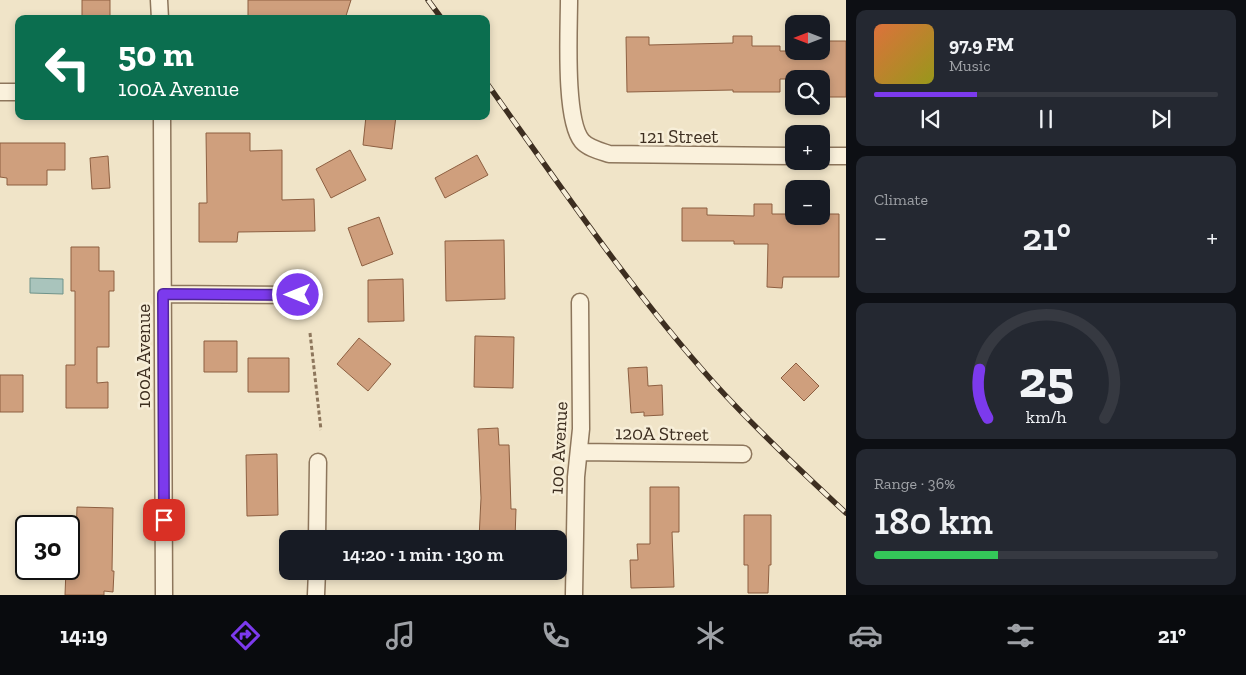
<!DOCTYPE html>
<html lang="en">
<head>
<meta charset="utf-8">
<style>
	:root { --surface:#171b24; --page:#242831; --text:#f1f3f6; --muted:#9ea1a6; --line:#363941; --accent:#7c3aed }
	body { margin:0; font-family:"Zilla Slab",serif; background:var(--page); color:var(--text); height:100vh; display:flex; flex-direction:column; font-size:19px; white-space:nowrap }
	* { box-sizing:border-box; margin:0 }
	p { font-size:16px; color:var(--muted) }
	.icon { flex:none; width:28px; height:28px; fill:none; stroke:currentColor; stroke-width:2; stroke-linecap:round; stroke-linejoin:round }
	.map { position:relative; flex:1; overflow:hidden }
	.side { display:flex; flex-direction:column; gap:10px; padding:10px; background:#0d0f14; width:400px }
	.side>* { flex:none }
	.banner { position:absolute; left:15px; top:15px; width:475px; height:105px; border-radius:10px; box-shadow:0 2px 8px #0003; background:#0b6e4f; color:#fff; overflow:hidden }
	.needle { width:32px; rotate:270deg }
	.tools { position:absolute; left:785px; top:15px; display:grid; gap:10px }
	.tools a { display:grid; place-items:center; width:45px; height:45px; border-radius:10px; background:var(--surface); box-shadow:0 2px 8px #0003; font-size:25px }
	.speed { position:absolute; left:15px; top:515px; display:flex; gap:10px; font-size:25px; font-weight:700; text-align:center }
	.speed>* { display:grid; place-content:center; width:65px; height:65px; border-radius:50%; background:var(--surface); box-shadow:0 2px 8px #0003; line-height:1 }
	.speed .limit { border:2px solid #111; border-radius:8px; background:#fff; color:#111 }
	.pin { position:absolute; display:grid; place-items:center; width:42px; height:42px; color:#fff; margin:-21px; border-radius:10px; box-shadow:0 2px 8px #0006 }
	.me { position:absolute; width:55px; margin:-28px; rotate:270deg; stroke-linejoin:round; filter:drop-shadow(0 0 4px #0008) }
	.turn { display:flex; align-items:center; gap:18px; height:105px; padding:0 20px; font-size:22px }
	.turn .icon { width:65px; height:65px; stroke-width:2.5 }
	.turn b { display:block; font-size:35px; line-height:42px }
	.big { font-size:38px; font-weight:600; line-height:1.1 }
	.side .tile { flex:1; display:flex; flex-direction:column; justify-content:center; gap:8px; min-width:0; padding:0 18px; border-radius:10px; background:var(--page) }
	.side .dial { align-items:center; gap:0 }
	.dial svg { height:130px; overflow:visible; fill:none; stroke:var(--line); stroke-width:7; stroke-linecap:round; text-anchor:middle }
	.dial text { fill:var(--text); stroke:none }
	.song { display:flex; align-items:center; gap:15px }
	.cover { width:60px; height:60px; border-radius:8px; background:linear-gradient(135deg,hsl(20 70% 55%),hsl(60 70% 35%)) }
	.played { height:5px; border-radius:2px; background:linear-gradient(90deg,var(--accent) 30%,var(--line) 30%) }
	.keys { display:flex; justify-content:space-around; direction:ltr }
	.heat { display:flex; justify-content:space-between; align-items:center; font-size:28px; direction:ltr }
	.charge { height:8px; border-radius:4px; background:linear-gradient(90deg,#34c759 36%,var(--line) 0) }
	.trip { position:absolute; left:279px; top:530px; width:288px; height:50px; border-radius:10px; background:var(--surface); box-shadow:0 2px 8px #0003; font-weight:600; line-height:50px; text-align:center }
	.tab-bar { display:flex; height:80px; justify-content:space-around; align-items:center; background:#090b0e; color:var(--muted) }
	.tab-bar .icon { width:35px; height:35px }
	.tab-bar .selected { color:var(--accent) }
	.tab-bar b { font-size:22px; color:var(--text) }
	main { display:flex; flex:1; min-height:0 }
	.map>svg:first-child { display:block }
	.water { fill:#a9c4bc; stroke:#6f938a }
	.building { fill:#cf9f7d; stroke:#8d5f41 }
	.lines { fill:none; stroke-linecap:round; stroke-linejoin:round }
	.street-casing { stroke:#8d765c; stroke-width:19 }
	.path { stroke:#8d765c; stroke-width:3; stroke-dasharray:4 2.5; stroke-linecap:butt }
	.street { stroke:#faf1dc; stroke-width:16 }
	.rail-casing { stroke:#3d2e20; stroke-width:5.5 }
	.rail { stroke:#f7eed8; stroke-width:4; stroke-dasharray:11; stroke-linecap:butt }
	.route-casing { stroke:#51269a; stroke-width:12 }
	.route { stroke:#7c3aed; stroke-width:9 }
	.labels { text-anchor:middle; stroke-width:5; stroke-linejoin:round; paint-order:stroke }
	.street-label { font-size:19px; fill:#3d2e20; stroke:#f7eed8 }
</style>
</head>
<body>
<main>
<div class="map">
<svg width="846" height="595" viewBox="0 0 846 595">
	<rect width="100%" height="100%" fill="#f0e4c8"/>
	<path class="water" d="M30,278L63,279V294L30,293Z"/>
	<path class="building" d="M82,0H110V19H82Z
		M248,0H351L345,19H248Z
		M733,36H752V46H780V51H821V41H846V97H821V79H780V92H733V90L627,92L626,37H649V45L733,43Z
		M366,116H396L392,149L363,145Z
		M206,133H250V151L282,150V200L314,199L315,231L238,232L237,242H199V203H207Z
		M0,143H65V170H47V185H7V178L0,177Z
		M350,150L366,180L331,198L316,169Z
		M477,155L488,175L445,198L435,178Z
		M108,156L110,188L92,189L90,158Z
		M754,204H772V214H794V216H821V214H839V277H783L782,288L767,287L768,244H734V241H682V208H707V215L754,216Z
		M379,217L393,254L362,266L348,228Z
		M504,240L505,299L446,301L445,241Z
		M71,247H99V271H114V291H109V347H97V383L108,382V408H66V365H75V291H71Z
		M403,279L404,321L368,322V280Z
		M475,336L514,337L513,388L474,387Z
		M359,338L391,364L368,391L337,364Z
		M204,341H237V372H204Z
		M248,358H289V392H248Z
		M796,363L819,386L804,401L781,378Z
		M647,367L648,386L662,385L663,415L644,416V412L631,413L628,368Z
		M0,375H23V412H0Z
		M498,428L499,445H509L511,509H516L515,539H479L481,498L478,429Z
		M277,454L278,515L247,516L246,455Z
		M650,487H679V532H672L674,587L631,588L630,560H638L637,544H650Z
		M77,507L113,508L112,571H114L113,592L104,591V595H65L66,569L75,570Z
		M744,515H771V565H769L768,593H748V565H744Z"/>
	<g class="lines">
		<g class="street-casing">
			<path id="street" d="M159,0L160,19
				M569,0C569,29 564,120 582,141C588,148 600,151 609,154L794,156
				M0,92H19
				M162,116L164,595
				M821,156H846
				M163,294L298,295
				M579,452L743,454
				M317,539L318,462
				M316,595L317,571
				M574,595L576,477L581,429L580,302"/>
		</g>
		<path class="path" d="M310,333L321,430"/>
		<use href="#street" class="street"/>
		<g class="rail-casing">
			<path id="rail" d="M428,0L442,19
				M486,82C559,184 630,289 714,383C756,429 801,471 846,513"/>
		</g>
		<use href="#rail" class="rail"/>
	</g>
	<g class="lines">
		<g class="route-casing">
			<path id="route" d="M164,520L163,294L298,295"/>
		</g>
		<use href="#route" class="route"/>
	</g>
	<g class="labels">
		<g class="street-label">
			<text x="679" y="143">121 Street</text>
			<text transform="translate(143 356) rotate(-90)" y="7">100A Avenue</text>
			<text transform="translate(662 433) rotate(1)" y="7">120A Street</text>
			<text transform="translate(558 448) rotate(-87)" y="7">100 Avenue</text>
		</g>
	</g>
</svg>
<div class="tools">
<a><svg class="needle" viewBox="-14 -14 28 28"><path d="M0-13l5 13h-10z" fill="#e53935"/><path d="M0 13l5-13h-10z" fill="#9ea1a6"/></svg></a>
<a><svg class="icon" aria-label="search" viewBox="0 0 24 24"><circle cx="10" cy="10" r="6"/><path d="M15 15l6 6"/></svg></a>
<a>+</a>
<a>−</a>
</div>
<div class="speed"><div class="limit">30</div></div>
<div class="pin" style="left:164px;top:520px;background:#d93025"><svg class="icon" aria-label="arrive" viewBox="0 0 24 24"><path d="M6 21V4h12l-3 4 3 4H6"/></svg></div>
<svg class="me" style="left:298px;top:295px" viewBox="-20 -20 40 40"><circle r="17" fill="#7c3aed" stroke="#fff" stroke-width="3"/><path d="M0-11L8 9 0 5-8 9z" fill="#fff"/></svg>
<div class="trip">14:20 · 1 min · 130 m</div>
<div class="banner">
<div class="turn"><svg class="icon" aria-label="left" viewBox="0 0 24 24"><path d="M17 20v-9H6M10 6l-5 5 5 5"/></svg><div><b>50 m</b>100A Avenue</div></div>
</div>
</div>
<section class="side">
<div class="tile">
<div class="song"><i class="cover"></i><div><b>97.9 FM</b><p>Music</p></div></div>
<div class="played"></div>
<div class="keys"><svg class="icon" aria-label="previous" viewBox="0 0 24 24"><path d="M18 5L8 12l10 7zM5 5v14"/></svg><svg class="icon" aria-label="pause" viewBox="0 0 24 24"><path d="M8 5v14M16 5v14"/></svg><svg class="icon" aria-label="next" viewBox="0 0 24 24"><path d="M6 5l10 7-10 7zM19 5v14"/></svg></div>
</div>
<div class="tile"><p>Climate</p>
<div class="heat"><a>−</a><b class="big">21°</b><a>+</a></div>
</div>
<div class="tile dial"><svg viewBox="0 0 100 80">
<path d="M14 69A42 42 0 1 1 86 69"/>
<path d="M14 69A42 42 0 0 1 9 39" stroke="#7c3aed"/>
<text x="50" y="56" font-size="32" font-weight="700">25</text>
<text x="50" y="72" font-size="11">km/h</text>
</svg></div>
<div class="tile"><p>Range · 36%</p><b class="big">180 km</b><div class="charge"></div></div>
</section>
</main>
<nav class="tab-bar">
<b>14:19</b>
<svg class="icon selected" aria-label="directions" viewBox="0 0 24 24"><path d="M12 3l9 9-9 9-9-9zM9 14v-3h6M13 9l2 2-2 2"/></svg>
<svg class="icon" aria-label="music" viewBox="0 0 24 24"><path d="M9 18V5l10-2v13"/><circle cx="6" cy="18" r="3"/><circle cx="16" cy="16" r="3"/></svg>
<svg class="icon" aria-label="phone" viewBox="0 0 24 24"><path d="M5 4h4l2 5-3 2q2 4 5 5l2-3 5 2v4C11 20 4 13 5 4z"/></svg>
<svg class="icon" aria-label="climate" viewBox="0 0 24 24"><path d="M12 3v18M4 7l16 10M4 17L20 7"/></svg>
<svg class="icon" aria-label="car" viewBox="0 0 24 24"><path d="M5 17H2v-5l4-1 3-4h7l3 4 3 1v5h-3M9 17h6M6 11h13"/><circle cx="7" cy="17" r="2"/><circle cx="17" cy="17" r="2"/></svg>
<svg class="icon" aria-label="filters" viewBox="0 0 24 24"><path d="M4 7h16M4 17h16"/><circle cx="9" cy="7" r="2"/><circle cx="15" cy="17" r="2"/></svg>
<b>21°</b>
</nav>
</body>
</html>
